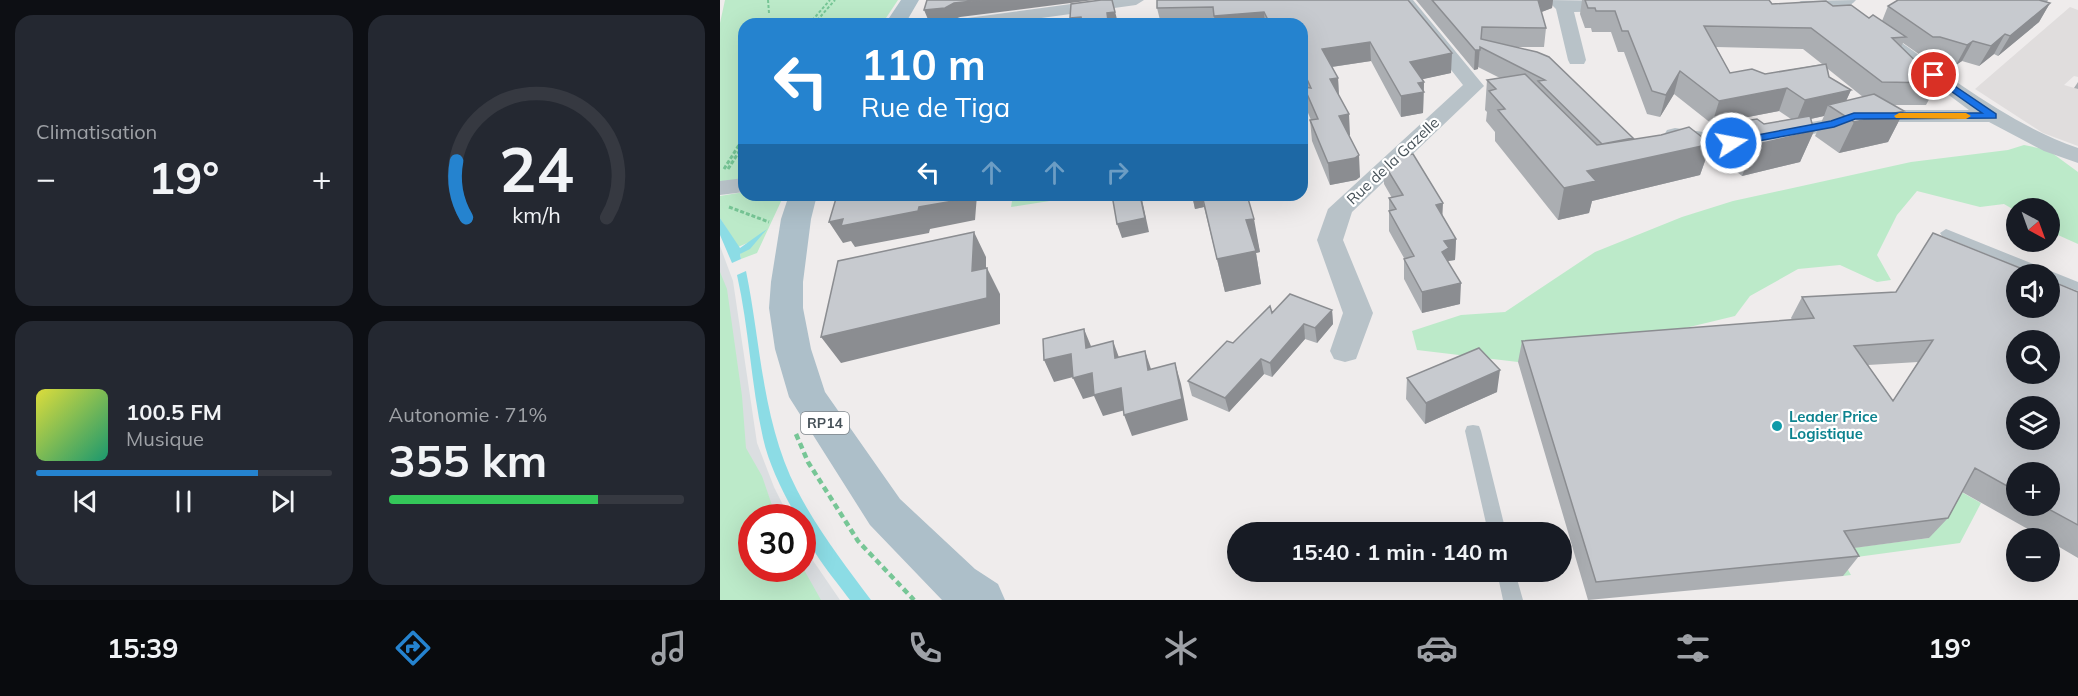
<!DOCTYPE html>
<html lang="fr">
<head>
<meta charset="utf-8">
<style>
	:root { --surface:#171b24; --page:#242831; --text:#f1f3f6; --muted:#9ea1a6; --line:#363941; --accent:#2583cf }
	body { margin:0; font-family:Mulish,sans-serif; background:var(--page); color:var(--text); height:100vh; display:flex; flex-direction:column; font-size:22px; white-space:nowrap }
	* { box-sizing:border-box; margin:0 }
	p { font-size:20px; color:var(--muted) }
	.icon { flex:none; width:33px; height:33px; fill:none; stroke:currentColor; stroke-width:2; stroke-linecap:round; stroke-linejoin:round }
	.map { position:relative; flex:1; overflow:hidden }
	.sheet { display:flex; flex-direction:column; gap:15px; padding:15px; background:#0d0f14; width:720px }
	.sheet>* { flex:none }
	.top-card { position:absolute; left:18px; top:18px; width:570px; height:183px; border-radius:18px; box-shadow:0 6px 24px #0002; background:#2583cf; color:#fff; overflow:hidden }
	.needle { width:39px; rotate:139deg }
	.tools { position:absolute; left:1286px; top:198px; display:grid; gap:12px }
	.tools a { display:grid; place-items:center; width:54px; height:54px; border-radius:50%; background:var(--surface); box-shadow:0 6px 24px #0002; font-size:30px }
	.speed { position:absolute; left:18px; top:504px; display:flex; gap:12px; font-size:30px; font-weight:700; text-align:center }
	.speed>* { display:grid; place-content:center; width:78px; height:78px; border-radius:50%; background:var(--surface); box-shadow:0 6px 24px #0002; line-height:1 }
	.speed .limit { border:9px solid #d22; background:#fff; color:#111 }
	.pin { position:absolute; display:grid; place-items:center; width:51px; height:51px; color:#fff; margin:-26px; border:3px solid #fff; border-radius:50%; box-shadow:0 2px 6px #0007 }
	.me { position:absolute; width:66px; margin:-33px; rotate:79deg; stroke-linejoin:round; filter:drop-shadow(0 0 4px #0008) }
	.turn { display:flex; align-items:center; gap:21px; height:126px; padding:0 24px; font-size:27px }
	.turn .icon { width:78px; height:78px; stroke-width:2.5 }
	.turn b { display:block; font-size:42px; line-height:51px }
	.lanes { display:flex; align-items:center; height:57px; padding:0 24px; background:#0003; justify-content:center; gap:30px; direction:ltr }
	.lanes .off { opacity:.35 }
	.big { font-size:45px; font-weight:700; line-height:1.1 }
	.sheet .widget { flex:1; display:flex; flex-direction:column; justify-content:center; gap:9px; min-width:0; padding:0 21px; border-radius:18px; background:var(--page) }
	.sheet .dial { align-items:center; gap:0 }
	.dial svg { height:156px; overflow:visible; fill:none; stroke:var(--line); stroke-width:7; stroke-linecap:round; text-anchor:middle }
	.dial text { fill:var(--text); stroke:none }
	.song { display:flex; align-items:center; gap:18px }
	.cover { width:72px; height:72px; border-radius:9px; background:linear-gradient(135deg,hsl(60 70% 55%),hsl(160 70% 35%)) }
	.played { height:6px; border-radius:3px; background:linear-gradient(90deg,var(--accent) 75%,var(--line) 75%) }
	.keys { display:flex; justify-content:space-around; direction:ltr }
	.heat { display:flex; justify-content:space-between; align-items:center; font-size:33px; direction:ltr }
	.charge { height:9px; border-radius:4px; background:linear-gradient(90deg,#34c759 71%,var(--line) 0) }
	.sheet .tiles { flex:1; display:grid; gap:15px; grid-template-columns:repeat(2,1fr) }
	.trip { position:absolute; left:507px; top:522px; width:345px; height:60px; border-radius:30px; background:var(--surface); box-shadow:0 6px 24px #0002; font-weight:700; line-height:60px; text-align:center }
	.tab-bar { display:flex; height:96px; justify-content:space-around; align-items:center; background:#090b0e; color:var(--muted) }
	.tab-bar .icon { width:42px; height:42px }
	.tab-bar .active { color:var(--accent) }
	.tab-bar b { font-size:27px; color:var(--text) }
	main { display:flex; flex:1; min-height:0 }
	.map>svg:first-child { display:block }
	.education { fill:#e0dddd }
	.airport { fill:#dbdee1 }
	.green { fill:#bceac9 }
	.water { fill:#8cdce5 }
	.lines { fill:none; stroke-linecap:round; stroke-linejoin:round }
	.path-far2 { stroke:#77c696; stroke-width:2; stroke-dasharray:3 2; stroke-linecap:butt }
	.path-far1 { stroke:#77c696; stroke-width:3; stroke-dasharray:4 2; stroke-linecap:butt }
	.path { stroke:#77c696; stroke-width:4.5; stroke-dasharray:6 4; stroke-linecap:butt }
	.service { fill:#b8c2c8; fill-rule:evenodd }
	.minor { fill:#b8c2c8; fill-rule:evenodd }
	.primary { fill:#adbfc9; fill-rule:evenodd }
	.wall { fill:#abaeb2; fill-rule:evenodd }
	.shaded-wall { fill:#8b8d91 }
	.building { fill:#c7cacf; stroke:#8b8d91; stroke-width:1.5; fill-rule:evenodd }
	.route { fill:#1a73e8; stroke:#114b97; stroke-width:1.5 }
	.slow { fill:#f59e0b }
	.culture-dot { fill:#0f9aa8; stroke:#fff; stroke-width:2 }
	.labels { text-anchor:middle; stroke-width:4.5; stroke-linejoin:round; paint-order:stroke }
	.shield { fill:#fff; stroke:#7e858a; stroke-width:1.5 }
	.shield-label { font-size:14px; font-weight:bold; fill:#465158 }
	.street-label { font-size:15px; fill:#465158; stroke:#fff }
	.culture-label { font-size:15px; font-weight:bold; fill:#0d838f; stroke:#fff; text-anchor:start }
</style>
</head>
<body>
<main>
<section class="sheet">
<div class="tiles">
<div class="widget"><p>Climatisation</p>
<div class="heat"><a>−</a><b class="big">19°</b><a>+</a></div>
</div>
<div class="widget dial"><svg viewBox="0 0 100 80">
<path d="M14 69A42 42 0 1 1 86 69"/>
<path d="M14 69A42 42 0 0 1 9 40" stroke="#2583cf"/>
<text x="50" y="56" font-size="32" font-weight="700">24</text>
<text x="50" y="72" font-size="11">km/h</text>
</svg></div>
<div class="widget">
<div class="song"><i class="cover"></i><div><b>100.5 FM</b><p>Musique</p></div></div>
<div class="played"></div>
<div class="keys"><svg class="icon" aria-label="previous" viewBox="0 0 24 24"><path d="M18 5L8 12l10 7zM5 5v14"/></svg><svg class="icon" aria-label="pause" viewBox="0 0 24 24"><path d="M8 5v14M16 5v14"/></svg><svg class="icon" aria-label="next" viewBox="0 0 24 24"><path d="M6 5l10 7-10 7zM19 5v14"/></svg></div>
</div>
<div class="widget"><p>Autonomie · 71%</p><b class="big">355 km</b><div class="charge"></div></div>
</div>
</section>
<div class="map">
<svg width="1358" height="600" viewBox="0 0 1358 600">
	<rect width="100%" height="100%" fill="#efecec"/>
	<path class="education" d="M1350,7L1358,10V77L1354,76L1344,85L1358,89V146L1323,133L1255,89Z"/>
	<path class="airport" d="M0,246L13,281L37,443L54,487L69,517L32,518V568H82L83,546L120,600H0Z"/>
	<path class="green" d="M5,0H178L162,24H24V180L0,183V23Z
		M1304,145L1328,150L1358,172V244L1329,231V208H1296V211L1284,204L1260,207L1197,191L1177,215L1157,255L1171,280L1157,282L1120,265L1078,269L1030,296L1015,316L957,330L915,351L798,362L697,350L692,331L741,315L785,312L875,252L962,217L1013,201L1191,162L1288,150Z
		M24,192V195H64L37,253L21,259L20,254L44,232L32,241L18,247L0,218V196Z
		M293,195H368L291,207Z
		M0,272L7,289L22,396L26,448L42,476L56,517L32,518V568H83L101,600H0Z
		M1236,489L1261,503L1240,543L1122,559L1131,575L1123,576L1108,551L1209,538Z"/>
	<path class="water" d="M0,218L20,248L47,229L30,249L20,254L21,259L12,263L0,235Z
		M26,271C41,344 42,422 77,490C97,529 125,565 151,600H130C115,579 82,543 82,518L77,517C63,493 49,465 43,438C31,384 29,328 17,275Z"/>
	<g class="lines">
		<path class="path-far2" d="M48,0L49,13
			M89,24L110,0
			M94,24L115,0"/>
		<path class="path-far1" d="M4,169L24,137
			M8,169L24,144
			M9,207L49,222"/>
		<path class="path" d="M76,434L88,462L138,541L194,600"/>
		<path class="service" d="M1226,229L1358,282V291L1329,280V274H1316L1222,236L1220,233Z
			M753,425L759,426L761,431L786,532H768L745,431L747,426Z
			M777,572H795L803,600H783Z"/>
		<path class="minor" d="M380,0H424L416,5L278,24H231L234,20L240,19Z
			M676,0H693L764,86L632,212L623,240L653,313L636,359L625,362L614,359L610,351L623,313L597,240L608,209L743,85Z
			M827,0L900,1L908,6L900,11L854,12L866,60L864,64H850L848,60L836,9Z
			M1136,0C1127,12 1082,18 1073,6L1081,1Z
			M1166,35L1172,36C1232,78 1289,124 1358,148V163L1324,151L1269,122H1137L1114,130L1011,150L955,142L947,140L944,135L947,130L955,128L1011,136L1109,119L1134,110H1249L1160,44L1157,40L1160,36Z
			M24,178V192L0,195V181Z"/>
		<path class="primary" d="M181,0H199L185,24H165Z
			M69,195H97L91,219L83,282V308L91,349L105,392L180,499L255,569L278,584L285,600H222L150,525L69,397L55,349L49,308L51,282L61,219Z"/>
	</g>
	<path class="wall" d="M688,0L731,73L702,79L704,82L703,113L681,117L651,61L612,67L618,78L619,96L630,135L629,136L640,177L636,180L610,185L592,141L590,120H591L586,108L584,89L582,84V24H441L437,8Z
		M696,0H833L832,8L821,12L826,28L824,47H795L913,139L991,144L980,175L872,201L869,213L838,220L775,141V132L766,121L767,112L765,110L767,80L780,78L758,67V69L754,70Z
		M862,0L1052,4L1113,6L1149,18L1162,21L1168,6L1178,0H1328L1327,2L1330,3L1319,22L1278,56L1274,54L1259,66L1242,61L1236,65L1210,57H1203L1183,43L1181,47L1218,83L1206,105H1173L1184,111L1168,142L1119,153L1095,136L1104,116L1091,119L1094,131L1080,162L1022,176L996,155L1006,124H1044L1071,119L1059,111L992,124L954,94L940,117L927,114L904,52H898L891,32H872L871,28H865L860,14ZM996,47L1083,49L1102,64L1045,74L1010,73ZM1108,69L1143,97L1126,101L1131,90L1109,77Z
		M1358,82V89L1354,88Z
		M664,164L722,216L736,239L735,260L728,261L740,304L702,313L684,279V258L669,231V198H672L664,184Z
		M472,195H527L540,252L536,253L541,284L505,292L484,207L475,209Z
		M1358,292V558L1329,541V538H1324L1242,492L1228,518L1209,538L1134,548L1139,556L1123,576L868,600L798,362L802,341L1072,320L1071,318L1082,297ZM1198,362L1173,401L1148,365ZM1296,472L1329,506H1296Z
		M612,310L613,324L597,343L585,339L552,377L544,374L509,412L472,396L468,381L552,313Z
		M687,378L777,392L705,424L686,399Z"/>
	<path class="shaded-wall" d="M262,0H374L240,17L230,21L210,24L204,10L234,3Z
		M392,0L398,23L366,24Z
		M816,0H833L832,8L814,15Z
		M1330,3L1319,22L1278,56L1290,36Z
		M544,12L545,24H495L494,16Z
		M361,17L363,24H352L350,18Z
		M1285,34L1274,54L1259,66L1271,46Z
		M1253,41L1242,61L1236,65L1247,45Z
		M650,42L651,61L604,68L602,49Z
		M760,47L758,69L754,70L755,50Z
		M732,53L731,73L690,82V62Z
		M960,71L954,94L940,117L946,95Z
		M618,78L619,98L610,79Z
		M704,82L703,113L681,117V96L698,83Z
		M1067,88L1059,111L992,124L999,101Z
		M1131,90L1121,112L1108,105L1104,116L1076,122L1085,100Z
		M1184,111L1168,142L1119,153L1134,122Z
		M629,114L630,135L621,137L619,116Z
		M1094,131L1080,162L1022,176L1034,145Z
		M991,144L980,175L872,201L869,213L838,220L844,188L867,171Z
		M639,155L640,177L636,180L610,185L608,163Z
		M245,195H257L255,220L210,229L209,233L135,247L131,241L123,243L109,222Z
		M420,195H421L429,232L402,238L397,224Z
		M472,195H482L484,207L475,209Z
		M723,203L722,224L716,205Z
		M534,219L540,252L536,253L541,284L505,292L497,259L526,220Z
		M254,232L266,257V297L252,271Z
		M736,239L735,260L728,261L722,252L724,241Z
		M267,268L280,294V324L121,363L101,337Z
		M741,283L740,304L702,313V292Z
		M612,310L613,324L597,343L595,328Z
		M584,324L585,339L552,377L550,363Z
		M364,329L373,351L366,348Z
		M393,341L401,363L395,358Z
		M425,351L432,372L428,370Z
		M351,354L361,375L334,382L324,360Z
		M541,359L544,374L509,412L505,398Z
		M455,363L461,384L468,420L412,436L404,415Z
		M780,370L777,392L705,424L706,403Z
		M372,373L401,388L409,409L383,416L374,396L363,399L353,378Z"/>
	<path class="building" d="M207,0H262L234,3L225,8L204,10Z
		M381,0H392L395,12L387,13L388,21L363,24L361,17L350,18L351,4Z
		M437,0H688L732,53L690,62L704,82L698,83L704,92L681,96L650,42L602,49L618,78L610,79L629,114L619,116L639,155L635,158L608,163L590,120L598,119L584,87L591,88L582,68V24H550L544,12L494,16L493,7L437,8Z
		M712,0H818L826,28L762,27L761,39L817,52L829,57L913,138L882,144L818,81L825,80L760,47V50H755Z
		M865,0H1049L1052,4L1106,1L1113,6L1131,5L1149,18L1153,15L1186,37L1172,38L1218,83L1162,82L1091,28L984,26L1010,73L1032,69L1045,74L1106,64L1109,77L1131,90L1085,100L1067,88L999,101L960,71L946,95L932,91L908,31H902L895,11H876L875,8H868Z
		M1178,0H1319L1330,3L1290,36L1285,34L1271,46L1253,41L1247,45L1220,37H1213L1168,6Z
		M805,74L877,145L941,135L969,127L991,144L867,171L876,181L844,188L778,110L785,109L769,91L776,89L767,80Z
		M1154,94L1184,111L1134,122L1108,105Z
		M1090,116L1094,131L1034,145L1006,124L1037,119L1044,124Z
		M693,154L723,203L716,205L736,239L724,241L729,248L722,252L741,283L702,292L684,259L694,256L669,211L676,209L669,198L683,195L664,164L671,158Z
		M117,195H245V199L199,207L198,211L121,226L123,219L109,222Z
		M392,195H420L425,218L397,224Z
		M482,195H527L534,219L526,220L536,251L497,259Z
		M254,232L252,271L267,268V298L101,337L118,261Z
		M1213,233L1315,274H1296V308H1329V280L1358,292V525L1323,506H1329V472H1296V491L1255,468L1228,518L1124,531L1139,556L876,582L802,341L1094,318L1082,297L1176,292ZM1213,340L1173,401L1134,346ZM1296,340H1329V374H1296ZM1296,406H1329V440H1296Z
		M570,294L612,310L595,328L584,324L550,363L541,359L505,398L468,381L507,341L513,343L550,306L552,313Z
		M364,329L366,348L393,341L395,358L425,351L428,370L455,363L462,399L404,415L401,388L374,395L372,373L353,378L351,354L324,360L323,339Z
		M759,348L780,370L706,403L687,378Z"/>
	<path class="route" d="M1214,72L1276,114V118L1135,119L1114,127L1011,146L1006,143L1011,140L1111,121L1134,113H1262L1211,77L1210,75Z"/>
	<path class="slow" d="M1179,113H1246L1251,116L1246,119L1176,118L1174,116Z"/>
	<circle class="culture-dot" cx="1057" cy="426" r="6"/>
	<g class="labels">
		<rect class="shield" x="81" y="412" width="48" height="22" rx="4.5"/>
		<g class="shield-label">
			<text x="105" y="428">RP14</text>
		</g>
		<g class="street-label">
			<text transform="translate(673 161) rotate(-43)" y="5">Rue de la Gazelle</text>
		</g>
		<g class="culture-label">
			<text x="1069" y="422">Leader Price<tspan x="1069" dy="17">Logistique</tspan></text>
		</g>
	</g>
</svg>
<div class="tools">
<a><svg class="needle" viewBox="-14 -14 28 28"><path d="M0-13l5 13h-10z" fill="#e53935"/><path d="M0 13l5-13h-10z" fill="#9ea1a6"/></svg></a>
<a><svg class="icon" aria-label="sound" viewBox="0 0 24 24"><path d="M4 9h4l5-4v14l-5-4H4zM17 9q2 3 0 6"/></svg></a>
<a><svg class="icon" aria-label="search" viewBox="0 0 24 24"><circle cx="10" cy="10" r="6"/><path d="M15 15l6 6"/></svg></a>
<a><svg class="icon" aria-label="layers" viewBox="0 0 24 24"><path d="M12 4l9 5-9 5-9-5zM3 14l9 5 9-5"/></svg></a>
<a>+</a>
<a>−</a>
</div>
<div class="speed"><div class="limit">30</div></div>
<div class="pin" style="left:1214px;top:75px;background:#d93025"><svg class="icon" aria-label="arrive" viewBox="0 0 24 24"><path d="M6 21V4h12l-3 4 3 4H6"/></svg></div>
<svg class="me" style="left:1011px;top:143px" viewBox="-20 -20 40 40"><circle r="17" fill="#1a73e8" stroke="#fff" stroke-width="3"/><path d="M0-11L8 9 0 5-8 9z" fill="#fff"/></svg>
<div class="trip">15:40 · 1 min · 140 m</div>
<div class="top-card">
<div class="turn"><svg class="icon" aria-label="left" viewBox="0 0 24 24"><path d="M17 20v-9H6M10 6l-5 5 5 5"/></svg><div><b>110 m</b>Rue de Tiga</div></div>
<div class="lanes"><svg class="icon" aria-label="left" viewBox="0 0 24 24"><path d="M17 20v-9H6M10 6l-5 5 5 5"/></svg><svg class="icon off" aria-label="ahead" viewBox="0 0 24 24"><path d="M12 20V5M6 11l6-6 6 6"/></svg><svg class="icon off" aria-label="ahead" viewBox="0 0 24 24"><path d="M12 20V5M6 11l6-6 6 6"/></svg><svg class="icon off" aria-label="right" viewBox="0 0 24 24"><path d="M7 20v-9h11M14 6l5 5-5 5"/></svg></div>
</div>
</div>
</main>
<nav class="tab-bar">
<b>15:39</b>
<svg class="icon active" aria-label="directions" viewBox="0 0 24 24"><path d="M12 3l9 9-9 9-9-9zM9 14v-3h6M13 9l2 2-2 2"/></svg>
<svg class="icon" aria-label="music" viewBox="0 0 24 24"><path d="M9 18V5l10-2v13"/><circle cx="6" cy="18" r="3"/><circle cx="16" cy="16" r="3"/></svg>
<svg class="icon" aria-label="phone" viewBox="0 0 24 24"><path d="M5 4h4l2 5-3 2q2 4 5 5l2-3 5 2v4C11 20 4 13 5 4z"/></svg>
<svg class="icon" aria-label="climate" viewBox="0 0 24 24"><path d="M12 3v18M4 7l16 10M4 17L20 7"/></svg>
<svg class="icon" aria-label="car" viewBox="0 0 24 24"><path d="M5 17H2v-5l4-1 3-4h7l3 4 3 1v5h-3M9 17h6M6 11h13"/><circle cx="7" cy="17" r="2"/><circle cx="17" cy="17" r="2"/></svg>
<svg class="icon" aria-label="filters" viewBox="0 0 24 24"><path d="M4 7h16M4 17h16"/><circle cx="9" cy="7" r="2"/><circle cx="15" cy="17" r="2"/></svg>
<b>19°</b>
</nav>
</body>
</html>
